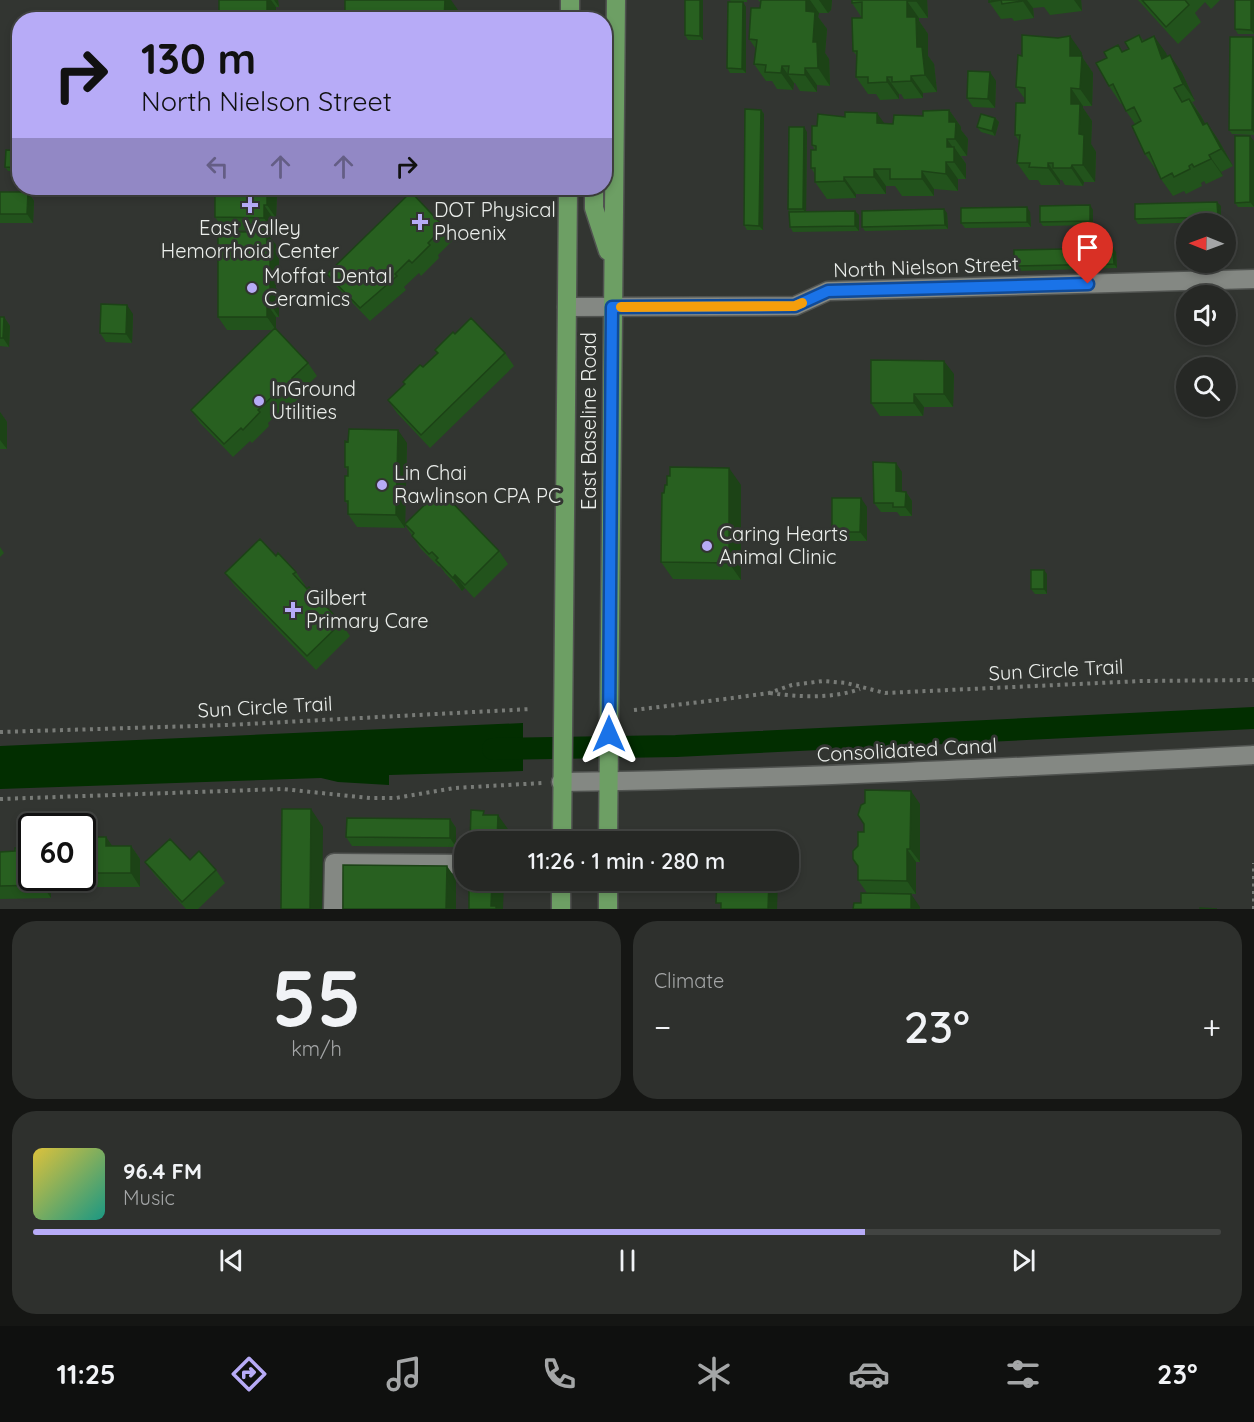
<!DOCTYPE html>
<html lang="en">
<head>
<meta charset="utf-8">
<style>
	:root { --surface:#262825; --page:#2e302d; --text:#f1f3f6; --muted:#a4a6a7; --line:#424442; --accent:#b7abf7 }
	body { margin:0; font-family:Quicksand,sans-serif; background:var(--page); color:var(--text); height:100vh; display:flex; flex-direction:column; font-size:22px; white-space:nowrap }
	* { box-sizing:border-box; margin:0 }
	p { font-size:20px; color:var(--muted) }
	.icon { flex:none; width:33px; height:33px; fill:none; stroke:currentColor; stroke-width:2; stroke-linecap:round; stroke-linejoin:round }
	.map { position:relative; height:909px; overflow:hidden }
	.details { display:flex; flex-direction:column; gap:12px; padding:12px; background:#151614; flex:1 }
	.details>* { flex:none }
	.top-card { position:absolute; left:12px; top:12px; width:600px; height:183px; border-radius:24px; box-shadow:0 3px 9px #0003,0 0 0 2px var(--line); background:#b7abf7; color:#111; overflow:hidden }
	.needle { width:39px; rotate:271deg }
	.controls { position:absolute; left:1176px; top:213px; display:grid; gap:12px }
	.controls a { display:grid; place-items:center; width:60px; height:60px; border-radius:50%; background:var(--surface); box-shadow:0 3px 9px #0003,0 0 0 2px var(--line); font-size:30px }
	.speed { position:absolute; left:18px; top:813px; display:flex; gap:12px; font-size:30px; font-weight:700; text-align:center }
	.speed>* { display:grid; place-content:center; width:78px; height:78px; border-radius:50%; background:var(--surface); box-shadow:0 3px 9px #0003,0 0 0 2px var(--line); line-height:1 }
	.speed .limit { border:3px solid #111; border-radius:9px; background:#fff; color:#111 }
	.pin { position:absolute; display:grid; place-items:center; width:51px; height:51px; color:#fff; margin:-62px -26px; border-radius:50% 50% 50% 0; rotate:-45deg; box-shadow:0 0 6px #0007 }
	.pin .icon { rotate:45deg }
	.me { position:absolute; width:66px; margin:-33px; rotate:0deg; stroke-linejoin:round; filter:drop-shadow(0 0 4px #0008) }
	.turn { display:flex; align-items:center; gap:21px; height:126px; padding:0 30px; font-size:27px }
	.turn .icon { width:78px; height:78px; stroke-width:2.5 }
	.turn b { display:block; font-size:42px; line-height:51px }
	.lanes { display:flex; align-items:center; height:57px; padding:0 30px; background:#0003; justify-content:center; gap:30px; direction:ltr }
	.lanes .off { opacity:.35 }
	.big { font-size:45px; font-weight:600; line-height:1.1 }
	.details .card { flex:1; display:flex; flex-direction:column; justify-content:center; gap:9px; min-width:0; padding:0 21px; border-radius:24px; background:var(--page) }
	.details .dial { align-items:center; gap:0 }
	.dial b { font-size:78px; line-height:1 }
	.song { display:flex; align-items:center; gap:18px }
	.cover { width:72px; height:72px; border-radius:9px; background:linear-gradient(135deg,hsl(50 70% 55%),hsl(170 70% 35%)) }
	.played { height:6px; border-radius:3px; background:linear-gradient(90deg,var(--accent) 70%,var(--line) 70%) }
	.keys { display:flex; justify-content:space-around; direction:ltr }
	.heat { display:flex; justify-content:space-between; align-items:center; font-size:33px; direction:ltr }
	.details .tiles { flex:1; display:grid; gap:12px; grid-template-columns:1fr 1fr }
	.card:last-child { grid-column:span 2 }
	.trip { position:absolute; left:454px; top:831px; width:345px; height:60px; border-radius:24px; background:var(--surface); box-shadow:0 3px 9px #0003,0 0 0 2px var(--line); font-weight:600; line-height:60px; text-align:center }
	.tab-bar { display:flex; height:96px; justify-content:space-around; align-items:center; background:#0f100f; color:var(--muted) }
	.tab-bar .icon { width:42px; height:42px }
	.tab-bar .current { color:var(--accent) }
	.tab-bar b { font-size:27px; color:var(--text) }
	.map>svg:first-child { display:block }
	.water { fill:#022e00 }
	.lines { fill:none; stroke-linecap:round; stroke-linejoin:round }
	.canal { stroke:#022e00; stroke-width:22 }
	.minor-casing { stroke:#505350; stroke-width:21 }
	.major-casing { stroke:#505350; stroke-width:21 }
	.path { stroke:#787b77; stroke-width:4; stroke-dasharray:3 4.5; stroke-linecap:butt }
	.minor { stroke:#848883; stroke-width:18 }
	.major { stroke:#6d9f64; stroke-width:18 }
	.wall { fill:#22531c }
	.shaded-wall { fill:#1c4316 }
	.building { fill:#286020; stroke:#1c4316; stroke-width:1.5 }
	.route-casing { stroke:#114b97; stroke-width:15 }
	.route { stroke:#1a73e8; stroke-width:10 }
	.slow { stroke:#f59e0b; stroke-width:10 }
	.poi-dot { fill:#b7abf7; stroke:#323531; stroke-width:2 }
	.labels { text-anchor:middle; stroke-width:6; stroke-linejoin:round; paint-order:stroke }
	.poi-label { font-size:20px; fill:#ebeeeb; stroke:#323531; text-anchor:start }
	.street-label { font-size:20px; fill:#ebeeeb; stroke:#323531 }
</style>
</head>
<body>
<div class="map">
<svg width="1254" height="909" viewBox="0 0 1254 909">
	<rect width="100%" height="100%" fill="#323531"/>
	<path class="water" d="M523,723V771L389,775V785L338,782L321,778L0,789V746Z"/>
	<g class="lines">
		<path class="canal" d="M493,749L676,746L1254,718"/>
		<g class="minor-casing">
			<path id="minor" d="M567,307L795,306L828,291L1254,279
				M561,782C793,779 1023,767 1254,755
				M333,909L334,863L465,864"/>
		</g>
		<g class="major-casing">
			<path id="major" d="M570,20V0
				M594,188V208L608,251
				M562,842L568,188
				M608,842L616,0
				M561,909V880
				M608,909V880"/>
		</g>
		<path class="path" d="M770,693C798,697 832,699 860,689
			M634,710L725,699L769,693L792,685L823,681L846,683L885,693L1142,681L1254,680
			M0,732L228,725L531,709
			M0,799L282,789L370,798H396L454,788L543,783
			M1254,909V863"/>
		<use href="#minor" class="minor"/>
		<use href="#major" class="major"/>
	</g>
	<path class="wall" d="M219,0H278L279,7H276V20H221L219,17Z
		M685,0L703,40H688L685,35Z
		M730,0H747V2H741L746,7V73H730L727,68L731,2Z
		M758,0H832L831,10L828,13H819L818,17L827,29L825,53L829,59L830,86L817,85V92L800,91L795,83H794L793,90L777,89L772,81H766L754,64L756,49L749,39L760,8L761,3Z
		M852,0H927L928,18H919V21L928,34V56L934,64L937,92L923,93V98L904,99L901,94H899V99L880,100L876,94H868L856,77L857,56L853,51L862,18L852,3Z
		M989,0H1081L1082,11L1050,15L1044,7L1033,8L1034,18L1014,21L1012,18L1001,19L989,2Z
		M1138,0H1220L1211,9L1205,2L1195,13L1201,22L1178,44Z
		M1235,0H1254V34H1238L1235,29Z
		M1139,35L1144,41L1166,53L1167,57L1182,73L1195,101L1192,102L1201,116L1205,124L1207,123L1219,141L1233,166L1221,172L1223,176L1206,184L1204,181L1201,183L1202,186L1186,194L1184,191L1173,196L1161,179L1157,171L1145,154L1135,124L1126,111L1122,103L1121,104L1109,86L1107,58L1118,45L1123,52L1129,49Z
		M1253,37L1254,38V135L1232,134L1229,130Z
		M1082,53V57L1093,73L1092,106H1083V108L1092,121L1091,144L1096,152L1095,182H1084L1083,186L1065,185L1062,180H1060V185H1041L1038,180H1029L1017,163L1019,141L1015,135L1025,103V99L1016,87Z
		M996,81L995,108L973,107L967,98Z
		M761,110L764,114L763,230H747L744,225Z
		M949,110L961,127V130L968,139L967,156H961L966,164V179H958V191L934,189V196H902L895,186H886V194H856V198L827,199L815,182V174L811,168L815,150L812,145L884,123L893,124Z
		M995,118L999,122L995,136L981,132L977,127Z
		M807,132L806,212L859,215V231L793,232L790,227V212L788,209Z
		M1254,141V207H1238L1235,203Z
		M20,151V172L8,171L5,167Z
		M215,188H274V189L277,193L276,218H273V231L224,230L215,217Z
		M0,192H28L34,201L33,223H0Z
		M1221,206V222L1138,224L1135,219Z
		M1093,210V225L1043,226L1040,222Z
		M1030,212L1031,227L965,228L961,223Z
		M947,213L948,229L865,231L862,227Z
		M444,227L453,240L438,255L439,258L421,276L419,273L404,287L406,290L370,321L337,287L327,274Z
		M266,232L276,245V254L279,258V283H276V288L279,292V317H276V330L308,363L317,376L301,391L303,394L285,412L282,409L268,423L269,426L252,443L250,441L233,457L200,423L191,410L272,330H227L218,317Z
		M1116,252L1117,268L1017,271L1014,266Z
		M133,314L132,343L106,342L100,333Z
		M0,317H4L10,326L9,347L0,346Z
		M455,334L505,353L514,366L430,448L397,413L388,400L437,353L435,350Z
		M954,374L953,407H924L923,416H880L871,403Z
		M0,412L7,422V449H0Z
		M407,443L405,524L499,551L508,564L474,598L465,588L462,591L445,573L440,566L439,567L421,549L405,525V528L357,527L348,514V505L345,501L348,471L345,467Z
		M902,472V492H906L912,501V516H900L897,512H881L874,503Z
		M741,485V580L673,579L661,562Z
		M867,507V541H838L832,532Z
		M0,547L4,553L0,557Z
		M276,556L296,572L305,585L304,586L341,623L350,636L316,670L235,586L225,573Z
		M1047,574V594H1035L1031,589Z
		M920,804V862H916V894L867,893L858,880V846L864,832Z
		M450,819L456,828V847L352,846L346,837Z
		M82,837H106L112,846H131L140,859V887H71L65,878H82Z
		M0,852L51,878V898L0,899Z
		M190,860L216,870L225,883L198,909H186L155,875L145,862Z"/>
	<path class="shaded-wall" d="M267,0H271L276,7V20H268L267,17Z
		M274,0H278L279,7Z
		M445,0H451L458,10L457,20H444Z
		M700,0H703V40L700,36Z
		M806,0H810L819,13L818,17L827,29L825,53L829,59L830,86L818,68L806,11Z
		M819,0H832L831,10L828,13Z
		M916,0H927L928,18L916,1Z
		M1022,0H1027L1033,8L1034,18Z
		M1074,0H1081L1082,11Z
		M1251,0H1254V34L1251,30Z
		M907,1L919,18V21L928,34V56L934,64L937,92L925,75L907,17Z
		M743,2L746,7V73L742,69Z
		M1070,36L1082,53V57L1093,73L1092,106L1080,89L1070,56Z
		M1154,36L1166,53L1174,76L1162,59Z
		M1253,37L1254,38V133L1252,130Z
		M1170,55L1182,73L1195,101L1183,84Z
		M782,66L794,83L793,90L781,73Z
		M805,68L817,85V92L805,75Z
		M990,72L996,81L995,108L988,99Z
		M911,76L923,93V98L911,81Z
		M887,77L899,94V99L887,82Z
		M1071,88L1083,106V108L1092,121L1091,144L1096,152L1095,182L1083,165L1071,104Z
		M1189,99L1201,116L1215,142L1203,125Z
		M761,110L764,114L763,230L759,226Z
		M949,110L961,127V130L968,139L967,156L955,139L949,122Z
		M877,113L889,130L877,123Z
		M995,118L999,122L995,136L992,131Z
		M1207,123L1219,141L1233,166L1221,149Z
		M804,127L807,132L806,214L803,209Z
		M1250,136L1254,141V207L1250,202Z
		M947,139L954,149V147L966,164V179L954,162L947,147Z
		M1209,155L1221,172L1223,176L1211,159Z
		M946,162L958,179V191L946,174Z
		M1048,163L1060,180V185L1048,168Z
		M1072,165L1084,182L1083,186L1071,168Z
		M874,169L886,186V194L874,177Z
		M922,171L934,189V196L922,179Z
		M844,177L856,194V198L844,181Z
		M267,188H274V189L277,193L276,218L267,205Z
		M28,192L34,201L33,223L27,214Z
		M1217,202L1221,206V222L1218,217Z
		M264,205L273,218V231L264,218Z
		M1090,205L1093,210V225L1090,221Z
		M1027,207L1030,212L1031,227L1027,222Z
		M944,209L947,213L948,229L945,225Z
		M855,211L859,215V231L855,226Z
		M266,232L276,245V254L279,258V283L270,270L267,245Z
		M1113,248L1116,252L1117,268L1114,264Z
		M267,270L276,283V288L279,292V317L270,304Z
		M267,304L276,317V330L267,317Z
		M127,305L133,314L132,343L126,334Z
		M4,317L10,326L9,347L3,338Z
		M944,361L954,374L953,407L944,394Z
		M914,394L924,407L923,416L914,403Z
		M0,412L7,422V449L0,440Z
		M398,430L407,443L405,528L396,515Z
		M896,463L902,472V500L896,491Z
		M729,468L741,485V580L729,563Z
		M906,492L912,501V516L905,507Z
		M861,498L867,507V541L860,532Z
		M1044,570L1047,574V594L1044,589Z
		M455,575L465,588L462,591L453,578Z
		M911,791L920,804V862L910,849Z
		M311,809L323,827L322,909H310Z
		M498,815L510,832V842H497Z
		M450,819L456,828V847L450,838Z
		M106,837L115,850L106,846Z
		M131,846L140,859V887L131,873Z
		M907,849L916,862V894L907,881Z
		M447,866L456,879V909H446Z
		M42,878H51V898L42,885Z
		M492,880H504L503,909H493L491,906Z
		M769,880H777L778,882L777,909H768Z
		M911,894L920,907V909H911Z"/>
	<path class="building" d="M219,0H267V17H219Z
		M345,0H445L444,20H348V16H345Z
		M685,0H700V36L685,35Z
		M761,0H806V11L815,12L813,42H817L818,68H805V75L788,74L789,66H782L781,73L765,72L766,65L754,64L757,40L749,39L751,8H760Z
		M852,0H916V1H907V17H916L917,47H922L925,75L911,76V81L892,82V77H887V82L868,83V77H856L857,51H853L852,18H862V2L852,3Z
		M989,0H1022V1L1002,4L1001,0L989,2Z
		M1142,0H1185L1189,5L1166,27Z
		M1235,0H1251V30L1235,29Z
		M728,2H743L742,69L727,68Z
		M1022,35L1058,38L1070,36V56H1082L1080,89L1071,88V104H1080L1079,134L1084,135L1083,165H1072L1071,168H1053V163H1048V168L1029,167L1030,163H1017L1020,135H1015L1016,103H1025V88L1016,87L1018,55L1022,56Z
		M1139,35L1142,42L1154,36L1162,59L1170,55L1183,84L1174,88L1182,102L1189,99L1203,125L1207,123L1221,149L1209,155L1211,159L1194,167L1192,164L1189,166L1190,169L1174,177L1172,173L1161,179L1149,152L1145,154L1132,126L1141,121L1134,107L1126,111L1113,84L1109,86L1096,63L1107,58L1104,52L1118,45L1122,52L1129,49L1125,42Z
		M1230,37H1253L1252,130H1229Z
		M968,71L990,72L988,99L967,98Z
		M745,109L761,110L759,226L744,225Z
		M949,110V122H956L955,139H947V147H954V162H946V174L922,171V179H890V169H874V177H844V181L815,182V168H811V150H816V146L812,145V126H817L818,114L845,117V112L877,113V123L893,124L894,115L923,116V111Z
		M981,114L995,118L992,131L977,127Z
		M789,127H804L803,209H788Z
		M1235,136H1250V202L1235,203Z
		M6,150L20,151V168L5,167Z
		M215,188H267V205H264V218L215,217Z
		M0,192H28L27,214H0Z
		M411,192L444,227L428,243L430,245L412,263L409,260L395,274L397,276L360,308L327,274Z
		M1217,202L1218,217L1135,219V204Z
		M1090,205V221L1040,222V206Z
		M1027,207V222L961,223V208Z
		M944,209L945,225L862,227V211Z
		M855,211V226L790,227L789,212Z
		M218,232H266L267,245H270V270H267V279H270V304H267V317H218Z
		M1113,248L1114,264L1014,266V250Z
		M101,304L127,305L126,334L100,333Z
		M0,317H4L3,338H0Z
		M471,318L505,353L421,435L388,400L405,384L403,382L420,365L423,367L438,353L435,350L453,332L455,334Z
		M275,328L308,363L292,378L294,381L276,399L273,396L258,410L260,412L243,430L241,428L224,444L191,410Z
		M871,360L944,361V394H914V403H871Z
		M349,429L398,430L396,515L348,514V501H345V476H348V467H345V441L348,442Z
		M873,462L896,463V491L906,492L905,507H893V503H874Z
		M670,467L729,468V563L661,562L662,493H664L665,485H667V476H670Z
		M440,490L499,551L465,585L455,575L453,578L436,560L438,558L432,552L429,554L412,536L414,533L405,524Z
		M832,498H861L860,532H832Z
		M260,539L276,556L278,553L296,572L293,574L307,589L309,587L341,623L307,656L225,573Z
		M1031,570H1044V589H1031Z
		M865,790L911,791L910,849H907V881L858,880V866L853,859V851L858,846V832H864V824L858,815L861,805L865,803Z
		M282,809H311L310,909H281Z
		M471,810L484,811L483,815H498L497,842H470Z
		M347,818L450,819V838L346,837Z
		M82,837H106V846H131V873H82Z
		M170,839L190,860L199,851L216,870L182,902L145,862Z
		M15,848H32V878H42V885L0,886V852L15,851Z
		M343,865L447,866L446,909H343Z
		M469,880H492L491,906H496V909H469Z
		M717,880H769L768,909H721V903H716Z
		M861,893L911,894V909H853L854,903H861Z
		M1200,908L1217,909H1200Z"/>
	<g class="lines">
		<g class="route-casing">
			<path id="route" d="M609,734L612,307L795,306L828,291L1088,284"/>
		</g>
		<use href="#route" class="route"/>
		<path class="slow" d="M621,307L795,306L802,303"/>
	</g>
	<g class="poi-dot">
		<path d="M247 196h6v6h6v6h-6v6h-6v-6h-6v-6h6z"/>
		<path d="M417 213h6v6h6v6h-6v6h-6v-6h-6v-6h6z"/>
		<circle cx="252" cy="288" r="6"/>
		<circle cx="259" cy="401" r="6"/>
		<circle cx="382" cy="485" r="6"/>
		<circle cx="707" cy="546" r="6"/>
		<path d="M290 601h6v6h6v6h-6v6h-6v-6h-6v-6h6z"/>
	</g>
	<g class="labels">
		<g class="poi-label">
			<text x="434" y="217">DOT Physical<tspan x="434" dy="23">Phoenix</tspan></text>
			<text x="250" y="235" text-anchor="middle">East Valley<tspan x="250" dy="23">Hemorrhoid Center</tspan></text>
			<text x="264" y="283">Moffat Dental<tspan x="264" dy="23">Ceramics</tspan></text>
			<text x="271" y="396">InGround<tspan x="271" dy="23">Utilities</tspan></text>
			<text x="394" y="480">Lin Chai<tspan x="394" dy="23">Rawlinson CPA PC</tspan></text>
			<text x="719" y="541">Caring Hearts<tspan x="719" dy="23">Animal Clinic</tspan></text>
			<text x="306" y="605">Gilbert<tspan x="306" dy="23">Primary Care</tspan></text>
		</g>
		<g class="street-label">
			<text transform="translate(926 267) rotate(-2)" y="7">North Nielson Street</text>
			<text transform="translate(589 421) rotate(-90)" y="7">East Baseline Road</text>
			<text transform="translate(1056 670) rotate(-3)" y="7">Sun Circle Trail</text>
			<text transform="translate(265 707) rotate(-3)" y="7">Sun Circle Trail</text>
			<text transform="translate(907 750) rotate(-3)" y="7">Consolidated Canal</text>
		</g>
	</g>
</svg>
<div class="controls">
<a><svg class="needle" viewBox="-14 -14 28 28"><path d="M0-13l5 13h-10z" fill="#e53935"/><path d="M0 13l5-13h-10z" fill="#a4a6a7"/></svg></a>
<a><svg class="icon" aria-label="sound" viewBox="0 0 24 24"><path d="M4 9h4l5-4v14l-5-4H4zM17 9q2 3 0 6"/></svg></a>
<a><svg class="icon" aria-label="search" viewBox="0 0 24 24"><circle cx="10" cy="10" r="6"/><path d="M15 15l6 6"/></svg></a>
</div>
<div class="speed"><div class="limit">60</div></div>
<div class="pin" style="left:1088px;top:284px;background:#d93025"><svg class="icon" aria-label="arrive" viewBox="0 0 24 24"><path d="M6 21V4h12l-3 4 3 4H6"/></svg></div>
<svg class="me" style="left:609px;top:734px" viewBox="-20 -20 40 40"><path d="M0-17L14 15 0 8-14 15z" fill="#1a73e8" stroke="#fff" stroke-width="4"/></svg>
<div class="trip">11:26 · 1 min · 280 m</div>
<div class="top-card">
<div class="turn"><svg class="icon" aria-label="right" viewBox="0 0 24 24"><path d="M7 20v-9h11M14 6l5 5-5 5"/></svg><div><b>130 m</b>North Nielson Street</div></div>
<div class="lanes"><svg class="icon off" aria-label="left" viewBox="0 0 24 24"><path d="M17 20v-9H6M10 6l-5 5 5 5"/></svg><svg class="icon off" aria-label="ahead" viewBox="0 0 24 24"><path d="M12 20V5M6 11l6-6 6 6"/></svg><svg class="icon off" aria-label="ahead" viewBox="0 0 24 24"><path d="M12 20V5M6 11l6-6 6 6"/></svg><svg class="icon" aria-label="right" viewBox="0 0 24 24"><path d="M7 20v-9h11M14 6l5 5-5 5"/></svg></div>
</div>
</div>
<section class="details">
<div class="tiles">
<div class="card dial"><b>55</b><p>km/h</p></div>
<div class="card"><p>Climate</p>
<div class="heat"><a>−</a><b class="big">23°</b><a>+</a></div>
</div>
<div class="card">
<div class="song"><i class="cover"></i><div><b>96.4 FM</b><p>Music</p></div></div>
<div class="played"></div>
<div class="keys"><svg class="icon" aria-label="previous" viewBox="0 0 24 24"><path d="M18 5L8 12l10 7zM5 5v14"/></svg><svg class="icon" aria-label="pause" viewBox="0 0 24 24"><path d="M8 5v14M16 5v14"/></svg><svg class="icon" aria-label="next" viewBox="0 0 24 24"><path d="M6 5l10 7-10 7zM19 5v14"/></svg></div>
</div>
</div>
</section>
<nav class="tab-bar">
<b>11:25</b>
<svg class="icon current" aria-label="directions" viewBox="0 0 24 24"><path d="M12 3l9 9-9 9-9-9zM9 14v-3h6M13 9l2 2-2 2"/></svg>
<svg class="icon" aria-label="music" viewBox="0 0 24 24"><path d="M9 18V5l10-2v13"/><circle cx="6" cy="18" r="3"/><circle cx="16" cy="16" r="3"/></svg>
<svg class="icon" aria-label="phone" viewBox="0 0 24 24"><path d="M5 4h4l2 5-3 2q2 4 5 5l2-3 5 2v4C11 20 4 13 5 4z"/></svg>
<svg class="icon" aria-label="climate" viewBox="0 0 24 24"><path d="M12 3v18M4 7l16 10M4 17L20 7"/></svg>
<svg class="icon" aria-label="car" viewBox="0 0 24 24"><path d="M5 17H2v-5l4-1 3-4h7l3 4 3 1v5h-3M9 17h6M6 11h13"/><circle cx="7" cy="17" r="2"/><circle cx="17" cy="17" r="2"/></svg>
<svg class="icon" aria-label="filters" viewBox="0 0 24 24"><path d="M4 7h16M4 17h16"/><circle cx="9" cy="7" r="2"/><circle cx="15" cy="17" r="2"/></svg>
<b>23°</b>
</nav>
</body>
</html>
